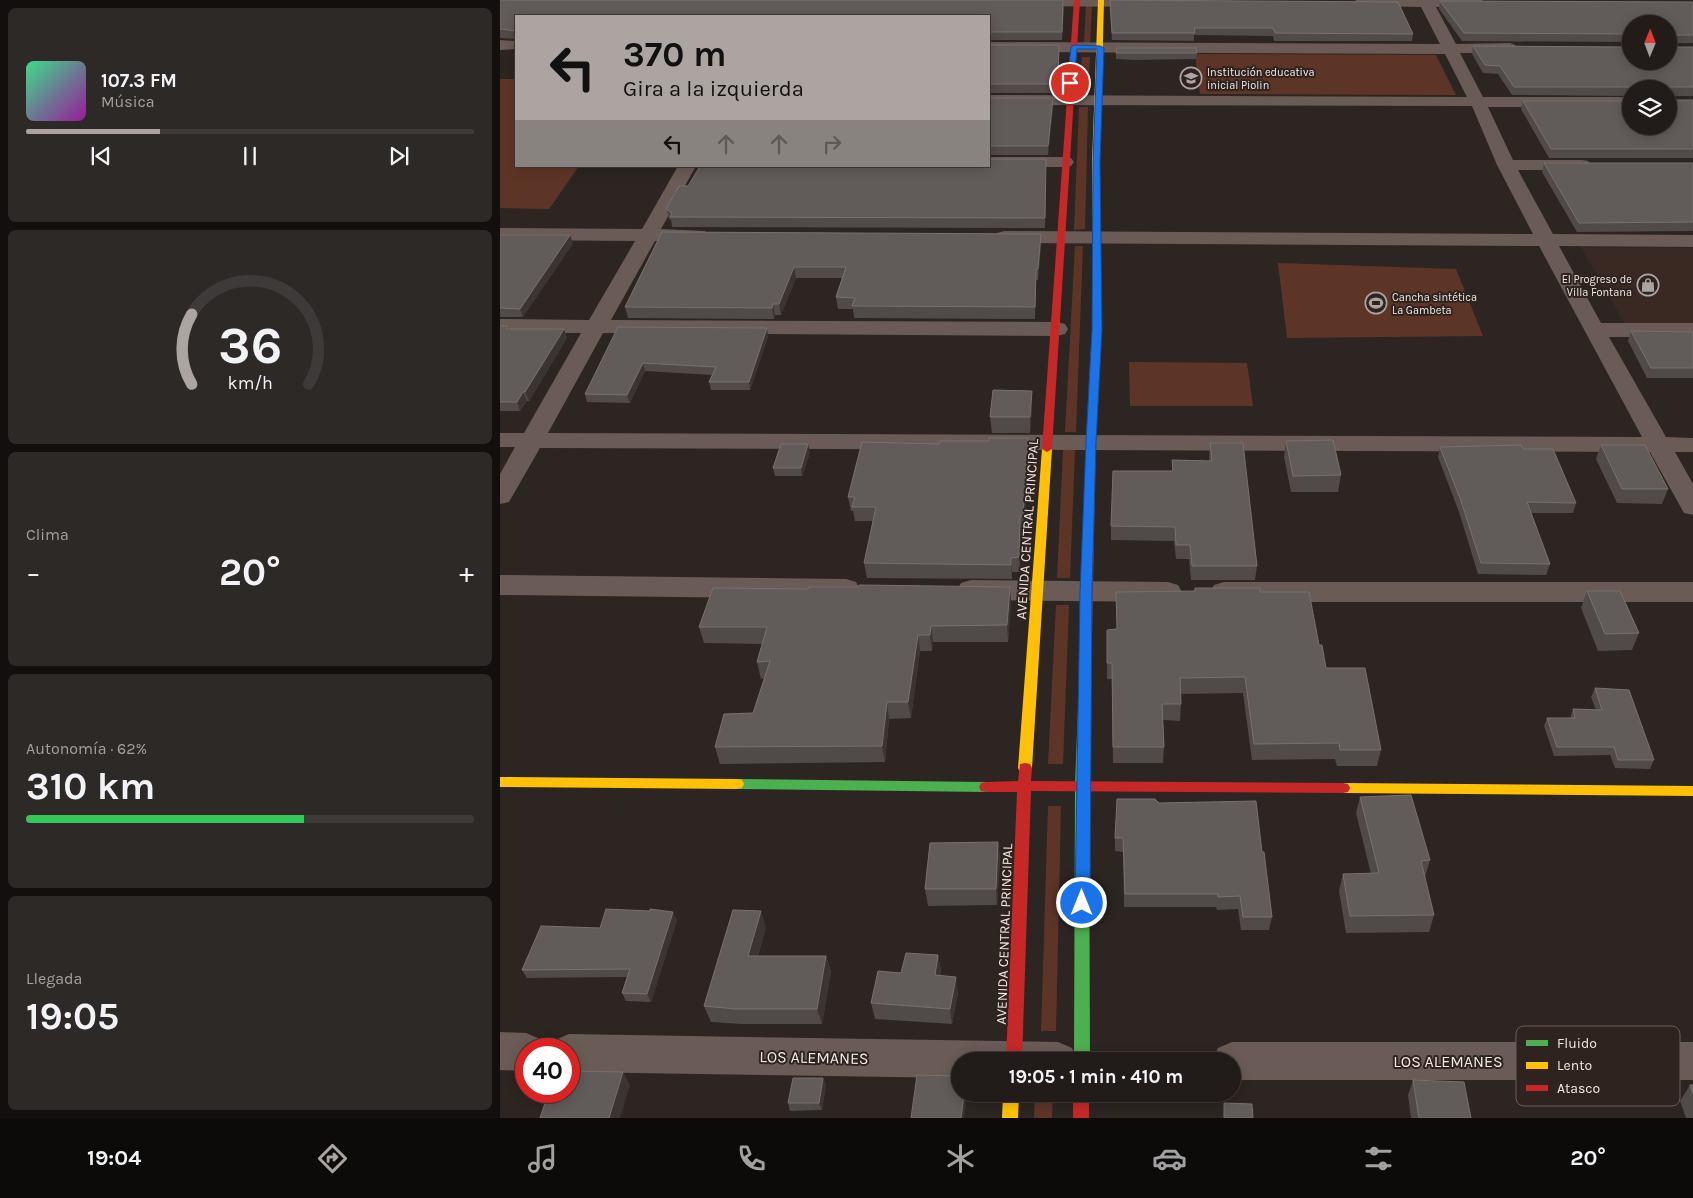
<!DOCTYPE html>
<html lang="es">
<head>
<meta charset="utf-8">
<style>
	:root { --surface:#211c1a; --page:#2d2927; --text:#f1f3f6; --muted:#a2a1a2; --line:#3e3a39; --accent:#aca4a1 }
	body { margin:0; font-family:Karla,sans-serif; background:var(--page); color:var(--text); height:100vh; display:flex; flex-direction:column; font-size:19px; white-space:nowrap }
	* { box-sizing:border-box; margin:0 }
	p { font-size:16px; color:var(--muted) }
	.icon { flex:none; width:28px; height:28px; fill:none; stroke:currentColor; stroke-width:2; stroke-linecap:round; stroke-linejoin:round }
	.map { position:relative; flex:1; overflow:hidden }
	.sheet { display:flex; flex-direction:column; gap:8px; padding:8px; background:#120f0e; width:500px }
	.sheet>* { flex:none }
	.banner { position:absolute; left:15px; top:15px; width:475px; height:152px; border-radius:0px; box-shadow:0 2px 12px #0003,0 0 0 1px var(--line); background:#aca4a1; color:#111; overflow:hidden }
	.needle { width:32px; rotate:1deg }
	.buttons { position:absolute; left:1122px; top:15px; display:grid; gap:10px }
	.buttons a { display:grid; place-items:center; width:55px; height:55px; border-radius:50%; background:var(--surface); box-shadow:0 2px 12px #0003,0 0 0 1px var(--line); font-size:25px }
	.speed { position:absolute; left:15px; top:1038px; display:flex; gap:10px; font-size:25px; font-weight:700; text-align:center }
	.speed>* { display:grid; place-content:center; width:65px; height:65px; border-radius:50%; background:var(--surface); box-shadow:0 2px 12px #0003,0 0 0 1px var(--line); line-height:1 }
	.speed .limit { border:8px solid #d22; background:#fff; color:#111 }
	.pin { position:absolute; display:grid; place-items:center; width:42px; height:42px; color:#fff; margin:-21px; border:2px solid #fff; border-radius:50%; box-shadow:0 1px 5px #0007 }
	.me { position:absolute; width:55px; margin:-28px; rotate:0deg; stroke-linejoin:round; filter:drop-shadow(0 0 4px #0008) }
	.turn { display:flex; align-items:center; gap:18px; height:105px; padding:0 25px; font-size:22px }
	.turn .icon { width:65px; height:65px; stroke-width:2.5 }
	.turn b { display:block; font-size:35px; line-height:42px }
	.lanes { display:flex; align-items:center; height:48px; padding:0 25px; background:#0003; justify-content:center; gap:25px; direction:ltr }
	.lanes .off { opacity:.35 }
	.big { font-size:38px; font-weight:700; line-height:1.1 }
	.sheet .card { flex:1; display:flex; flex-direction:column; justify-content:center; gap:8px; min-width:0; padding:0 18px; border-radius:8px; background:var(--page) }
	.sheet .dial { align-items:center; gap:0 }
	.dial svg { height:130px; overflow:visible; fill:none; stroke:var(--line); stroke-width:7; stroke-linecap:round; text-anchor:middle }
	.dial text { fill:var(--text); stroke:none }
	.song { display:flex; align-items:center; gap:15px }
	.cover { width:60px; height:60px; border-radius:8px; background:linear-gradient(135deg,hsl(150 70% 55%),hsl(300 70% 35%)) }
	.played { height:5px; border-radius:2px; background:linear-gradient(90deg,var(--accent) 30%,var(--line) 30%) }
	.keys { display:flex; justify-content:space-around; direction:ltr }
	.heat { display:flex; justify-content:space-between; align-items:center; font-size:28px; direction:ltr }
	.charge { height:8px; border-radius:4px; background:linear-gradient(90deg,#34c759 62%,var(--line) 0) }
	.trip { position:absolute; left:451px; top:1052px; width:290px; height:50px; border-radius:25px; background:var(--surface); box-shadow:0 2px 12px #0003,0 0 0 1px var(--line); font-weight:700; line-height:50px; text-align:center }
	.tab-bar { display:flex; height:80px; justify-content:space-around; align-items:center; background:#0d0b0a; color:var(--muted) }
	.tab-bar .icon { width:35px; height:35px }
	.tab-bar .on { color:var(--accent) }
	.tab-bar b { font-size:22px; color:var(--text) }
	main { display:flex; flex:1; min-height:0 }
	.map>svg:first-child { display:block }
	.built { fill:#3a2923 }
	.green { fill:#5d3527 }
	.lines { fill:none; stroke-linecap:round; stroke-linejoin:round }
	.street { fill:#6a5b56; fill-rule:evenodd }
	.fast { fill:#4caf50; fill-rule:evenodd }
	.slow { fill:#ffc107; fill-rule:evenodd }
	.jam { fill:#c62828; fill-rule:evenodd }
	.wall { fill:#504a48 }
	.shaded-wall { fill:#3a3432 }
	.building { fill:#615b59; stroke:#78716f }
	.route { fill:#1a73e8; stroke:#114b97 }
	.labels { text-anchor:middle; stroke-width:4; stroke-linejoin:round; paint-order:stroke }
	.far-poi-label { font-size:11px; fill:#f1e8e5; stroke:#2f231f; text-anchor:start }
	.street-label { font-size:14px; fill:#f1e8e5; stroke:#2f231f }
	.near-street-label { font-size:16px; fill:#f1e8e5; stroke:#2f231f }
	.key { fill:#2f231f; stroke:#695e5a; stroke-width:1 }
	.key-label { font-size:14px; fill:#f1e8e5 }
</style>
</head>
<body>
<main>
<section class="sheet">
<div class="card">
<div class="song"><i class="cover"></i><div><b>107.3 FM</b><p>Música</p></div></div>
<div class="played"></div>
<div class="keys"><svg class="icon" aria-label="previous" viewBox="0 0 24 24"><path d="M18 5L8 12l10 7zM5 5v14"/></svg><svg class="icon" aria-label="pause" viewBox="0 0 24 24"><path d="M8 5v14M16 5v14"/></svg><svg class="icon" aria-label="next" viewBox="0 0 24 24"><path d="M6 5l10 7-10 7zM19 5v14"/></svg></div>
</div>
<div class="card dial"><svg viewBox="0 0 100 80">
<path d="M14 69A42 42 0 1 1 86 69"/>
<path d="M14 69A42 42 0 0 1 14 26" stroke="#aca4a1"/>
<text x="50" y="56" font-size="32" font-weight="700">36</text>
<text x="50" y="72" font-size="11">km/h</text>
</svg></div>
<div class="card"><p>Clima</p>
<div class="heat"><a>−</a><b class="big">20°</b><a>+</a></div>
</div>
<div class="card"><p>Autonomía · 62%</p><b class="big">310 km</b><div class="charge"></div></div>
<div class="card"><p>Llegada</p><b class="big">19:05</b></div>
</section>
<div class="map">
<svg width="1193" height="1118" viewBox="0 0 1193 1118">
	<rect width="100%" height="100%" fill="#2c2522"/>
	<path class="built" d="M1081,247L1193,248V323H1124Z"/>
	<path class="green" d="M586,6H592L590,44L584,43Z
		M695,54L936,55L956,95L700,94Z
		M582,57H590L588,96H579Z
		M0,79H16V166H79L49,209L0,208Z
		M579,107H588L585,229L574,230Z
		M575,246H583L576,432H565Z
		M778,263L956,269L983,336L787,338Z
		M629,362L747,363L753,406H630Z
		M563,450H575L570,578H557Z
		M556,605H569L563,764H548Z
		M548,806H561L556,1031H541Z
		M535,1094H553L552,1118H534Z"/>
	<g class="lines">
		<path class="street" d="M521,0H652L654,3L652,6L647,7L527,6L522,5L520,2Z
			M856,0H982L984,3L982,6L977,7H936L956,44L1010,43L1015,45L1018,48L1015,51L1010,53H960L983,97H1131V107H988L1013,160H1082L1088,161L1091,165L1088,169L1082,170H1018L1053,234L1193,235V247L1059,246L1101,323H1193V337H1109L1166,437L1193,438V452H1175L1193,484V515L1184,513L1150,452L40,448L9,502L0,504V474L15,447H0V433H24L81,333H0V319L89,320L135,241L0,240V228L142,229L178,166H196L161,229L205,231L208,235L205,239L198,241H155L111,320L557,322L565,324L568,329L565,334L557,336L103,333L48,433L1142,437L1039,246L504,243L497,241L494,237L497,233L504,231L1033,234L997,165L972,106L489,105V95L967,97L945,54L489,52V42L940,44L921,7L862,6L857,5L855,2Z
			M0,40L16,41V49L0,50Z
			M489,157H565L571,158L574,162L571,166L565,167H489L484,166H489Z
			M0,575L346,579L356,582L360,589L356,596L346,599L0,595Z
			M471,580L668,582L678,585L682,592L678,599L668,602L471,600L461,597L457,590L461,583Z
			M724,582H1193V602H724L714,599L710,592L714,585Z
			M0,1032L26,1033L40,1039L44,1049H26V1071L0,1070Z
			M69,1034L558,1042L572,1048L578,1061H460V1078L69,1072V1049H51L55,1040Z
			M732,1042H1193V1080H732V1061H712L718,1048Z"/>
		<path class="fast" d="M585,678L589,680L591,683L589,785L590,1061H574L575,785L579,683L581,680Z
			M237,779L486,782L491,783L493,787L491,791L486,792L237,789L232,788L230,784L232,780Z"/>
		<path class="slow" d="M598,0H604L600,162L601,329L600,359L595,362L590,359L593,329L592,162Z
			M547,446L552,449L532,768L530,772L525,773L520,772L518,768L542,449Z
			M0,777L237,779L242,780L244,784L242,788L237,789L0,787Z
			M843,783L1193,786V796L843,793L838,792L836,788L838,784Z
			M503,1094H519L518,1118H502Z"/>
		<path class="jam" d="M574,0H580L552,449L547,452L542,449Z
			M595,356L600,359L596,442L591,683L589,686H581L579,683L586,442L590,359Z
			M525,763L530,764L532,768L531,781L843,783L848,784L850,788L848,792L843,793L531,791L522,1061H506L517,792H486L481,791L479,787L481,783L486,782L518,781L520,764Z
			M573,1094H589V1118H573Z"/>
	</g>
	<path class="wall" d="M0,0L564,7L562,40H489V16H16V39L0,38Z
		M940,1L1193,2V43H1170V47H1193V96H1170V100H1193V158H1049L1021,109L1023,101L1131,126L1169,89H1131V96L1012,95L998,74L983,73L972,54L973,46L1169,61L1131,24V42L962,41L939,9Z
		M610,8L913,34L912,41H774L773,36L694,35V41L612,40Z
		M489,45L559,54L558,93H489Z
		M616,53H697L696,59L635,60L616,59Z
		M489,98L553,107L548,155H489V156Z
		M546,159L545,228L172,227L171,220L169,219L166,209L188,186Z
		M1044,163H1193V231L1077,232L1042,172Z
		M162,232L541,245L538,280H536L535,319L354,318L353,309H338L336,297L342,278H296L281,315H275L274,319L128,318L125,307Z
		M0,235L73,243L23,317H0Z
		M0,326H8L9,329H64L67,338L29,401H27L20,411H0Z
		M118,327L268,336L250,390H211L209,382L212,375L145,371L130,403L87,402L85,394Z
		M1131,331L1193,332V378H1147L1128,341Z
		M532,391V407L530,433H492L490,417Z
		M786,441L841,475L838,492H791L784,457Z
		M710,443L757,566L755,580H691L689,559H676L674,541L611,540V526L672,471V460L709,461Z
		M1101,445L1168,489L1162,504L1117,503L1096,459Z
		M940,447L1023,449L1076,503L1073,513H1031L1050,564L1046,575L978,574L959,512L938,457Z
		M310,452L302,476H275L273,468Z
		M529,452L524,530H521L520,572H512V579L367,578L364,563L373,521H355L353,511H351L348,497Z
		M695,588L760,592L819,645L826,668L881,750L877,766H837L835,759L752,760L743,693L680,694L681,704L680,721L663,720L664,747L663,763H613L612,679H607V630L617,629L616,592L694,591Z
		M1087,591L1139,633L1132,650L1098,651L1081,608Z
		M511,603L508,642H433L432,651H420L411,718L389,719L385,762L220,764L215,747L253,713L265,678L261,679L257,662L262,644L204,643L199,627Z
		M1095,688L1154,760L1150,769L1115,768L1110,755L1054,756L1044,726L1047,718H1070L1073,709L1096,710L1091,697Z
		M860,797L930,860L925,877L934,915L929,932L846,933L839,891L843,874H871L856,813Z
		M659,803L762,852L772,917L769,930H741L738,909L717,910L716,907H624L623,852L615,851V838Z
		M498,842L500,859L497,905L428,906L425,889Z
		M177,920L151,1002L126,1001L122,993L127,977L27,978L22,970L100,928Z
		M266,927L258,956H326L331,972L322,1024H241L211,1022L204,1006Z
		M438,955L441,971L440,976L458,993L452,1024L375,1019L371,1003L401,973Z
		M323,1078L326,1085L322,1110L290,1111L288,1103Z
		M913,1080L971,1118H911L908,1095Z
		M1190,1085H1193V1118H1186L1180,1101Z"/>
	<path class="shaded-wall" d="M553,98V107L548,155V146Z
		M541,234V245L538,280V269Z
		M70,235L73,243L23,317L20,309Z
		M294,267L296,278L281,315L279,304Z
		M273,304L275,315L274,319L272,308Z
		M267,328L268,336L250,390L249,382Z
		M64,329L67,338L29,401L25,392Z
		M143,363L145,371L130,403L127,395Z
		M532,391V407L530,433V417Z
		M23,392L27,401L20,411L17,402Z
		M528,438L529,452L524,530L523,516Z
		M308,444L310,452L302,476L301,468Z
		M520,516L521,530L520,572L519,557Z
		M511,558L512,572V579L511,565Z
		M510,587L511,603L508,642L507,625Z
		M431,626L433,642L432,651L430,635Z
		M418,635L420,651L411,718L408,702Z
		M387,702L389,719L385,762L382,746Z
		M498,842L500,859L497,905L496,889Z
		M261,911L266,927L253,972L248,956Z
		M173,912L177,920L151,1002L147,994Z
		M438,955L441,971L437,991L435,975Z
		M326,956L331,972L322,1024L317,1009Z
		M456,977L458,993L452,1024L450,1009Z
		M123,1072L130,1085L120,1118H109Z
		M323,1078L326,1085L322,1110L319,1103Z
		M464,1094H467L464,1118H461Z"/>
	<path class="building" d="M0,0H563L562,32H489V16H16V31L0,29Z
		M610,0L898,2L913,34L775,33L773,28H694L695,33H612Z
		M940,1L1193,2V35H1170V47H1193V87H1170V100H1193V149H1051L1023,101H1131V126H1169V89H1135V87H1014L1000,66L985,65L973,46L1131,47V61H1169V24H1131V34L964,33Z
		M489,45H559L558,84H489Z
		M617,48H696L697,53H616Z
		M489,98H553L548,146H489Z
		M489,159H546L545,218L170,217L172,213L166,209L179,186H188L200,166H489Z
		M1044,163H1193V222L1079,223Z
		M162,232L541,234L538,269H536L535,307L352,306L355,298L336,297L346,267H294L279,304H273L272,308L125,307Z
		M0,235H70L20,309L0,308Z
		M0,326H8L6,329H64L25,392H23L17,402H0Z
		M118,327L267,328L249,382H209L216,367L143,363L127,395L85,394Z
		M1131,331L1193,332V368H1151Z
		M493,390L532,391L530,417H490Z
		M489,438H528L523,516H520L519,557L511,558V565L364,563L376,507H352L355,497H348L362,442L439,444L440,441H489Z
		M833,440L841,475L793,476L786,441Z
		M710,443H743L757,566H692L690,545H676L675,527L611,526L613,471H673L672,460L712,461Z
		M281,444H308L301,468H273Z
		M1021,445L1023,449H1053L1076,503L1027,502L1050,564L981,563L961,501L940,447Z
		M1101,445H1145L1168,489H1122Z
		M359,585L510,587L507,625L431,626L430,635H418L408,702H387L382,746L215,747L224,714L253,713L270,661L257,662L267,627H199L213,588L308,589L309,587H359Z
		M695,588H760V592H809L819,645H822L826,668H865L881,750H840L839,743L754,744L745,677L680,678L681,704H662L664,747H613L612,663H607V630L617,629L616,592L695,591Z
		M1087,591H1120L1139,633L1105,634Z
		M1095,688L1129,690L1154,760H1118L1114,747H1057L1047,718H1075L1073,709L1102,710Z
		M911,795L930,860L921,861L934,915L850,916L843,874L879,873L860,797Z
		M617,799H655L659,803L756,801L762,852H764L772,917H743L740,896L718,897V894H625L623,838H615Z
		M498,842L496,889H425L430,843Z
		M106,909L150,911V909L173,912L147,994L122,993L130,969L22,970L41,926L100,928Z
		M233,910L261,911L248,956H326L317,1009H236L204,1006Z
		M406,953L438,955L435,975L456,977L450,1009L371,1003L378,971L401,973Z
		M69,1071L123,1072L109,1118H40L49,1091H69Z
		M417,1075L460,1076V1094H464L461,1118H411Z
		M293,1078H323L319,1103H288Z
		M913,1080L964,1082L971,1118H919Z
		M1190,1085H1193V1094Z
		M724,1103L752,1104L753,1118H724Z"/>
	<path class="route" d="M574,45L600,46L604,48L600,162L602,330L596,442L592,592L590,903L587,908L582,910L577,908L575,903L580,592L586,442L592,330L593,162L597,49H577L574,83L570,85L567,83L571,47Z"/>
	<defs>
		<g id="school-ring" transform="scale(1.125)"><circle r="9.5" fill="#2f231f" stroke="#aca4a1" stroke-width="1.5"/><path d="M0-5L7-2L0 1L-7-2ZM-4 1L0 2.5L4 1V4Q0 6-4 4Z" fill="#aca4a1"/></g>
		<g id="shop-ring" transform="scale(1.125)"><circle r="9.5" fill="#2f231f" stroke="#aca4a1" stroke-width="1.5"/><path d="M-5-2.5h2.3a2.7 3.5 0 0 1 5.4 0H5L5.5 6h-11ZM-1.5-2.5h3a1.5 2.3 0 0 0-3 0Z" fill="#aca4a1"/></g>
		<g id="stadium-ring" transform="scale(1.125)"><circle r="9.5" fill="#2f231f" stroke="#aca4a1" stroke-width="1.5"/><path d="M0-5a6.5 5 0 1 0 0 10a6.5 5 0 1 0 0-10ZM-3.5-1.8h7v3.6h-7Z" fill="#aca4a1"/></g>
	</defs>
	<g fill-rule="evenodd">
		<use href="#school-ring" x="691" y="78"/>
		<use href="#shop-ring" x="1148" y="285"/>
		<use href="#stadium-ring" x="876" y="303"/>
	</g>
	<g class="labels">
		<g class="far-poi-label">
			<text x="707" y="76">Institución educativa<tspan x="707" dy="13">inicial Piolin</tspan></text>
			<text x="1132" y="283" text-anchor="end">El Progreso de<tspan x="1132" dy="13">Villa Fontana</tspan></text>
			<text x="892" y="301">Cancha sintética<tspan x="892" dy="13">La Gambeta</tspan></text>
		</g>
		<g class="street-label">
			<text transform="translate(527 529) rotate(-86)" y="5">AVENIDA CENTRAL PRINCIPAL</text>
			<text transform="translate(504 934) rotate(-88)" y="5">AVENIDA CENTRAL PRINCIPAL</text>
		</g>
		<g class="near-street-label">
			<text transform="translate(314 1057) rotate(1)" y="6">LOS ALEMANES</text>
			<text x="948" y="1067">LOS ALEMANES</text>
		</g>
	</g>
	<rect x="1016" y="1026" width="164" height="80" rx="8" class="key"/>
	<rect x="1026" y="1040" width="22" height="6" fill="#4caf50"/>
	<rect x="1026" y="1062" width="22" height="7" fill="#ffc107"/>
	<rect x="1026" y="1085" width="22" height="6" fill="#c62828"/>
	<g class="key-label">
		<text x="1057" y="1048">Fluido</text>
		<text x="1057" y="1070">Lento</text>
		<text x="1057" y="1093">Atasco</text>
	</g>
</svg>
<div class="buttons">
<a><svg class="needle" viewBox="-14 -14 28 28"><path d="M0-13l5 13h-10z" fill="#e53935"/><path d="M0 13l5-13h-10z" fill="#a2a1a2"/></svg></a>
<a><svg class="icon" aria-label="layers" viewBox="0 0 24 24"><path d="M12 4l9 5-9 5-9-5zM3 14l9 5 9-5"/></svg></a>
</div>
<div class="speed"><div class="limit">40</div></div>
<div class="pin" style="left:570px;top:83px;background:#d93025"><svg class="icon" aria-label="arrive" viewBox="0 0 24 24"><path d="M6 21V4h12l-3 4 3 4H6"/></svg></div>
<svg class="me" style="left:582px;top:903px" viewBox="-20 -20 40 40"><circle r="17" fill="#1a73e8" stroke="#fff" stroke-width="3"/><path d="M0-11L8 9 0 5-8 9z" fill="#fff"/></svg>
<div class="trip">19:05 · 1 min · 410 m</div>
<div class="banner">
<div class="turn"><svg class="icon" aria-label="left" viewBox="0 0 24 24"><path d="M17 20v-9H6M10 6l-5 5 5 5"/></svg><div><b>370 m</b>Gira a la izquierda</div></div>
<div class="lanes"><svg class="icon" aria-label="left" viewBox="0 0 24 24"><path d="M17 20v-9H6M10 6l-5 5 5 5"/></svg><svg class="icon off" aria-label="ahead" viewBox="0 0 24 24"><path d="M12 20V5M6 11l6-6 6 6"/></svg><svg class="icon off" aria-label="ahead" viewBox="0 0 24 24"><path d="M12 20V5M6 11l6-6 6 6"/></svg><svg class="icon off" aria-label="right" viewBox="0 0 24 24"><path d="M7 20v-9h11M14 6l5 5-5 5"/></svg></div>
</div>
</div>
</main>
<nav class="tab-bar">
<b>19:04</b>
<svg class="icon on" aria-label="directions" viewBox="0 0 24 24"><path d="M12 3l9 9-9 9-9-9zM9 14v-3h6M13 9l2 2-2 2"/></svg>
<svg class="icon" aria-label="music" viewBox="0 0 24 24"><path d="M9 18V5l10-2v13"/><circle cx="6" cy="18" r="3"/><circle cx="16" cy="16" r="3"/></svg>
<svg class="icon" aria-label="phone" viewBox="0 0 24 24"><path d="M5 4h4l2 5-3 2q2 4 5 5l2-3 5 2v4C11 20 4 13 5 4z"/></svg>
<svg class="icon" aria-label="climate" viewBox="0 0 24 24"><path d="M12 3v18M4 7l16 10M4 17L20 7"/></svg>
<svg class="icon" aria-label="car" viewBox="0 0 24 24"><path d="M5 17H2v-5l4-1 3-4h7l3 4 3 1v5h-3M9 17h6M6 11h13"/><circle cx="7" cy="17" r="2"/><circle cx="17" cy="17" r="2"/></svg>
<svg class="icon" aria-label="filters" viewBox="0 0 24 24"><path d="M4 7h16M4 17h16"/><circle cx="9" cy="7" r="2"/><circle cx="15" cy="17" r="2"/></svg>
<b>20°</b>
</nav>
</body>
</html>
